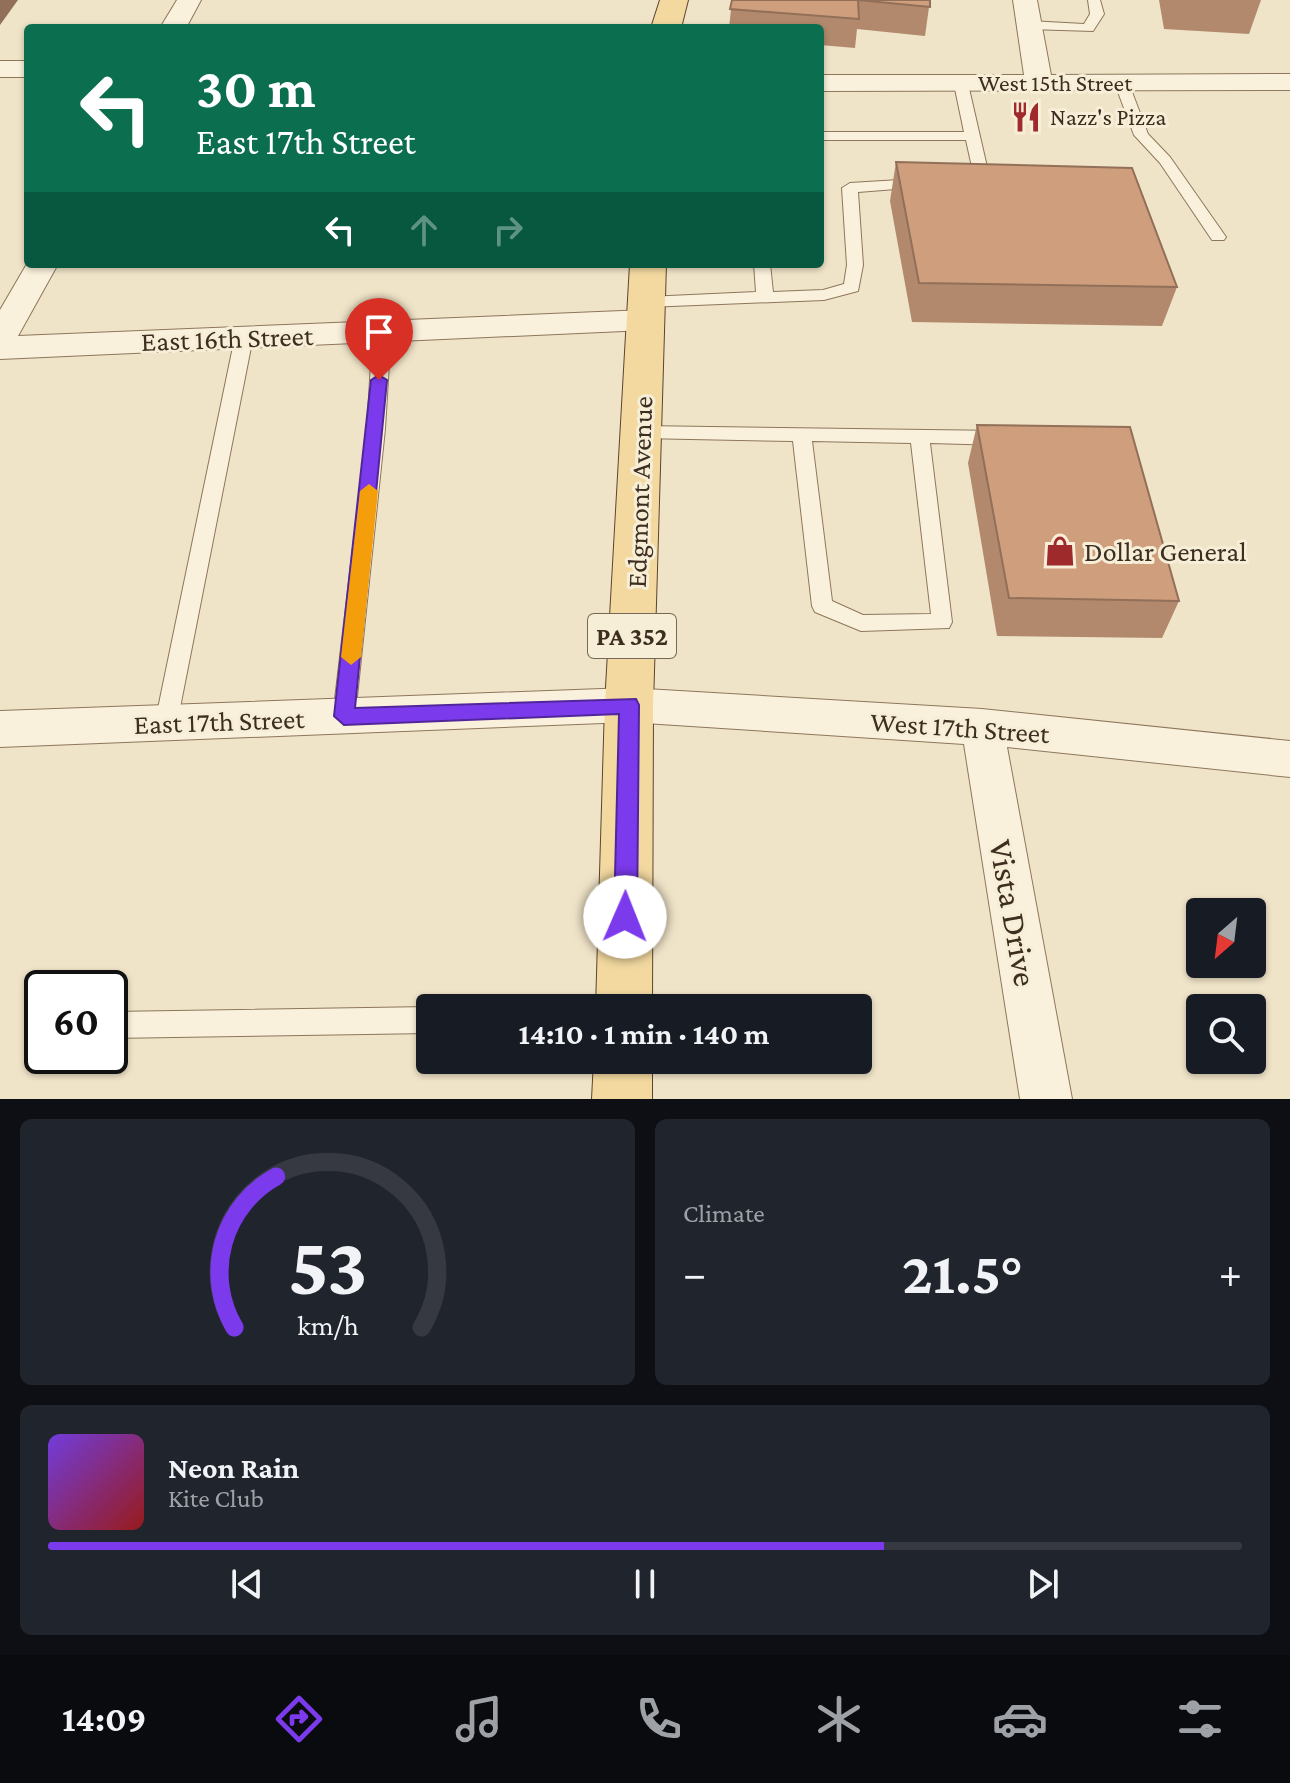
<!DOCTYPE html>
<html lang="en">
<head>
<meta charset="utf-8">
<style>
	:root { --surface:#171b24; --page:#20242c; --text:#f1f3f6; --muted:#9ea1a6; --line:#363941; --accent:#7c3aed }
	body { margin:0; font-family:"Crimson Pro",serif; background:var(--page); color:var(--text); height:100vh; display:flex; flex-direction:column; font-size:30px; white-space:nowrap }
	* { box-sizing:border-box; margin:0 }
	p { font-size:26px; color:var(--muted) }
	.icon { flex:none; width:44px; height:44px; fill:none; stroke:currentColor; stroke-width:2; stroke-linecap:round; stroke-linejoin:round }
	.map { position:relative; height:1099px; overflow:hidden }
	.details { display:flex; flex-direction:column; gap:20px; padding:20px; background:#0d0f14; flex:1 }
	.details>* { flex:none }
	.banner { position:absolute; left:24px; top:24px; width:800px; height:244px; border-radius:8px; box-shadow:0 2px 6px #0004; background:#0b6e4f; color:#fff; overflow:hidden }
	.needle { width:52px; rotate:208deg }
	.controls { position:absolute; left:1186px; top:898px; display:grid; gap:16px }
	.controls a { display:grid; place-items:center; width:80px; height:80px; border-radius:8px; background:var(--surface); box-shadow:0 2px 6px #0004; font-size:40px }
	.speed { position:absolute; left:24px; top:970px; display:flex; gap:16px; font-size:40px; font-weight:700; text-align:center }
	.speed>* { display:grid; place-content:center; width:104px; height:104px; border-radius:50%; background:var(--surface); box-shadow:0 2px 6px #0004; line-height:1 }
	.speed .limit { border:4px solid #111; border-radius:12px; background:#fff; color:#111 }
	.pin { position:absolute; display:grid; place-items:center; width:68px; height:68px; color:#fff; margin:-82px -34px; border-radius:50% 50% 50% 0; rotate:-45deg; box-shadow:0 0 8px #0007 }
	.pin .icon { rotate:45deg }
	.me { position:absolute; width:88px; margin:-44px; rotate:1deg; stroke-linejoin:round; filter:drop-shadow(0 0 6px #0008) }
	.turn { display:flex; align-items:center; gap:28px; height:168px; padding:0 40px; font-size:36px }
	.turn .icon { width:104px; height:104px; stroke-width:2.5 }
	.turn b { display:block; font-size:56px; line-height:68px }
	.lanes { display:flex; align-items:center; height:76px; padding:0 40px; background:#0003; justify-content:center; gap:40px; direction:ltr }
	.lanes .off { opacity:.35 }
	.big { font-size:60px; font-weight:700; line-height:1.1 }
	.details .widget { flex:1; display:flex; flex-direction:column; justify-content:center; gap:12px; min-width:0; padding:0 28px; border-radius:12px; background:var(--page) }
	.details .dial { align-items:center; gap:0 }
	.dial svg { height:208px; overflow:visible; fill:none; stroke:var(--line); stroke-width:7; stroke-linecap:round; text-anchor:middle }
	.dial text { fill:var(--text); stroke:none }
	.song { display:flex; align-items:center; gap:24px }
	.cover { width:96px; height:96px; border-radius:12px; background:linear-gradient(135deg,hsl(260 70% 55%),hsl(0 70% 35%)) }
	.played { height:8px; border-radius:4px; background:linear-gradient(90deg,var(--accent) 70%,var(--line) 70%) }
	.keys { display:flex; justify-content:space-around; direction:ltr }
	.heat { display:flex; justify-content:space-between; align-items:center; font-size:44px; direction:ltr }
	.details .tiles { flex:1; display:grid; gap:20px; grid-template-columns:1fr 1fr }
	.widget:last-child { grid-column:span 2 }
	.trip { position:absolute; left:416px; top:994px; width:456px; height:80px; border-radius:8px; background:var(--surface); box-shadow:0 2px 6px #0004; font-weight:700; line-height:80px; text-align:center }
	.menu { display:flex; height:128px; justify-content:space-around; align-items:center; background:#090b0e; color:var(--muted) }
	.menu .icon { width:56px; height:56px }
	.menu .selected { color:var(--accent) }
	.menu b { font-size:36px; color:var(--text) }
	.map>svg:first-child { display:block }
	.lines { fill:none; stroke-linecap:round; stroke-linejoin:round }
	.lane-casing { stroke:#8d765c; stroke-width:2 }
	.street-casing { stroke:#8d765c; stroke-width:2 }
	.primary-casing { stroke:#5b4430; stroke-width:2 }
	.lane { fill:#faf1dc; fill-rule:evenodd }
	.street { fill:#faf1dc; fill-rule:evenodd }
	.primary { fill:#f3d9a0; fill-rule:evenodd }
	.wall { fill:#b2896c }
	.shaded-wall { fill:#916f58 }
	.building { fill:#cf9f7d; stroke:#916f58; stroke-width:2 }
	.route { fill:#7c3aed; stroke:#51269a; stroke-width:2 }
	.slow { fill:#f59e0b }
	.labels { text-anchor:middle; stroke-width:6; stroke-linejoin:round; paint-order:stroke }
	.far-street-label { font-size:24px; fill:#3d2e20; stroke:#f7eed8 }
	.far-poi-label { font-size:24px; fill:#3d2e20; stroke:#f7eed8; text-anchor:start }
	.shield { fill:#f7eed8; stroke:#756857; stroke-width:2 }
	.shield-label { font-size:26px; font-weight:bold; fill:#3d2e20 }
	.street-label { font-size:28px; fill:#3d2e20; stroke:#f7eed8 }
	.poi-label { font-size:28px; fill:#3d2e20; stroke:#f7eed8; text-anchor:start }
	.near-street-label { font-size:34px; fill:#3d2e20; stroke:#f7eed8 }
</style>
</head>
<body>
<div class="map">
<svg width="1290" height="1099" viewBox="0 0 1290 1099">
	<rect width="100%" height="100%" fill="#f0e4c8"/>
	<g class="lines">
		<g class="lane-casing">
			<path id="lane" d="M1088,0H1100L1104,14L1093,31L1029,29L1022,25L1029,21L1084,24L1090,14Z
				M961,80L968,84L990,180L987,183L972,186L964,181L974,176L966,140H820V132H964L954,84Z
				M1117,81L1129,84L1148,134L1170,157L1226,237L1224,240H1212L1160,163L1134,135L1115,84Z
				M916,179L924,184L921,187L858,192L863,265L858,291L824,300L647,307L639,302L647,297L756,292L754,264H770L773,292L823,290L844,284L847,265L842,188L850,183Z
				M382,325L391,331L385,429L355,716L352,723L344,725L336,723L333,716L367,429L373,331Z
				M244,331L253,337L177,723L174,730L166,732L158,730L155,723L235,337Z
				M641,426L1001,431L1010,438L1001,445L930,443L952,622L949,628L861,631L815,612L812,606L793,441L641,438L632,432ZM812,441L911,443L931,614L863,615L832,601Z
				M430,1007V1033L110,1038V1012Z"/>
		</g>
		<g class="street-casing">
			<path id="street" d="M177,0H201L186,28H160Z
				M1013,0H1037L1051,75L1290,74V90L820,91V75H1024Z
				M0,61H28V77H0Z
				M28,262L58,264L18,336L646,310L657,313L662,320L657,327L646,330L0,359V310Z
				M629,688L982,709L1290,741V777L1007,747L1072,1099H1020L964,744L629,722L0,747V711Z"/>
		</g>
		<g class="primary-casing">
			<path id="primary" d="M660,0H688L681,28H651Z
				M630,264H666L653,705L652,1008H596L605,705Z
				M594,1060H652V1099H592Z"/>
		</g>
		<use href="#lane" class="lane"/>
		<use href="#street" class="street"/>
		<use href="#primary" class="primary"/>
	</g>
	<path class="wall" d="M732,0H930L925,36L857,29L855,48L820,45V28H729Z
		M1159,0H1261L1249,34L1164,29Z
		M896,162L1177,287L1162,326L912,322L890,201Z
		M977,425L1179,601L1162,638L997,636L968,463Z"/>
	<path class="shaded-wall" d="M0,0H18L0,25Z"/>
	<path class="building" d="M732,0H930V7L858,0L859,19L730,9Z
		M896,162L1132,168L1177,287L919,283Z
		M977,425L1130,427L1179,601L1009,598Z"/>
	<path class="route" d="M379,375L387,380L355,708L636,699L639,705L637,917L633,925L625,928L617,925L614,917L619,714L344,725L334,716L371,380Z"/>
	<path class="slow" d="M369,484L378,491L361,657L351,665L341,657L360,491Z"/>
	<defs>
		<g id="restaurant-bare" transform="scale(2.4)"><path d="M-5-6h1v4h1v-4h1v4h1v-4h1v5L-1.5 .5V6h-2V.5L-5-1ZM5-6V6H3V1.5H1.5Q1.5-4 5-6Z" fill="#9e2a2b" stroke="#f7eed8" stroke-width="2.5" paint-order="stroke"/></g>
		<g id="shop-bare" transform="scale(2.4)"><path d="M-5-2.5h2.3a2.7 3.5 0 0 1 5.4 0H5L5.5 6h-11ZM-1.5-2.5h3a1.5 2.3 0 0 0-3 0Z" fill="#9e2a2b" stroke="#f7eed8" stroke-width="2.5" paint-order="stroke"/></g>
	</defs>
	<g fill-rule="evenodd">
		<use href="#restaurant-bare" x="1026" y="117"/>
		<use href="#shop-bare" x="1060" y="551"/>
	</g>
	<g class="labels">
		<g class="far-street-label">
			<text x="1055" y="91">West 15th Street</text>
		</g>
		<g class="far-poi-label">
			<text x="1050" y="125">Nazz's Pizza</text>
		</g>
		<rect class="shield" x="588" y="614" width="88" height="44" rx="6"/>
		<g class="shield-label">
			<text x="632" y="645">PA 352</text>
		</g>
		<g class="street-label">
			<text transform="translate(227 338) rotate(-2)" y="10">East 16th Street</text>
			<text transform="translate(639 492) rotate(-88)" y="10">Edgmont Avenue</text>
			<text transform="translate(219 721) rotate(-2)" y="10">East 17th Street</text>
			<text transform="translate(960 727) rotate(4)" y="10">West 17th Street</text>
		</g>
		<g class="poi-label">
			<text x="1084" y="561">Dollar General</text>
		</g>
		<g class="near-street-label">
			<text transform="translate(1014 913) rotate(80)" y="12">Vista Drive</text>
		</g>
	</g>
</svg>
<div class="controls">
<a><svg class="needle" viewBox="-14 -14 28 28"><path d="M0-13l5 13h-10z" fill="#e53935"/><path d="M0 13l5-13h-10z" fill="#9ea1a6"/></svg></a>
<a><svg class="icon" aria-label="search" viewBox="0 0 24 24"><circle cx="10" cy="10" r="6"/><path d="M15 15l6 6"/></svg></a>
</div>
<div class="speed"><div class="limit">60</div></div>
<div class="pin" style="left:379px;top:380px;background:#d93025"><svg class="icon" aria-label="arrive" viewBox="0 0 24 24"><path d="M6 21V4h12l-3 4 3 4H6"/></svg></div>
<svg class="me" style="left:625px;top:917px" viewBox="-20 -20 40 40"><circle r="19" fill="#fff"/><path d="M0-13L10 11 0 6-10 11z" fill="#7c3aed"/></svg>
<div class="trip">14:10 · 1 min · 140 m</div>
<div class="banner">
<div class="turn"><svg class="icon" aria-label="left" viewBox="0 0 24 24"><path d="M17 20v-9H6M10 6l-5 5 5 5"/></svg><div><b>30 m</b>East 17th Street</div></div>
<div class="lanes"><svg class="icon" aria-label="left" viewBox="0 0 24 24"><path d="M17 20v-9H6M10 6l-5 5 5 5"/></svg><svg class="icon off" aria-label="ahead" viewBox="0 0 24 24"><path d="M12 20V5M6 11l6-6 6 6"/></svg><svg class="icon off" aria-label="right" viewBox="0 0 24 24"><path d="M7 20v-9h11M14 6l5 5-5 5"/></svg></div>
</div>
</div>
<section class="details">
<div class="tiles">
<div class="widget dial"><svg viewBox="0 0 100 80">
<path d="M14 69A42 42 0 1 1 86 69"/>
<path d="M14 69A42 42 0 0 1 30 11" stroke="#7c3aed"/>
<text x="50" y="56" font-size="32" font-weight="700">53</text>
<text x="50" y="72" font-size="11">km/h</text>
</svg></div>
<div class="widget"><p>Climate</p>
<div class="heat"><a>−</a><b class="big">21.5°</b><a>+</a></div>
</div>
<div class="widget">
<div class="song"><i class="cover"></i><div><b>Neon Rain</b><p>Kite Club</p></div></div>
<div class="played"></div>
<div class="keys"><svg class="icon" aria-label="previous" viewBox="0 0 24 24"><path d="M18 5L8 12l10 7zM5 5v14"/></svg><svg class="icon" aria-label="pause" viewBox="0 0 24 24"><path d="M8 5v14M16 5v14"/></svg><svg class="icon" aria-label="next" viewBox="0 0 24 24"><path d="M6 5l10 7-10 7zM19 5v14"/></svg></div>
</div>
</div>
</section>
<nav class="menu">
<b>14:09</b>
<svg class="icon selected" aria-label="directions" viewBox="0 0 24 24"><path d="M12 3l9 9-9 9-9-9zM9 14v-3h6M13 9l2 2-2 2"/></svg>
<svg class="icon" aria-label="music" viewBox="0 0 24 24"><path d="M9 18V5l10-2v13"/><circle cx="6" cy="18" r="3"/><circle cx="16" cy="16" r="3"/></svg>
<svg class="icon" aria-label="phone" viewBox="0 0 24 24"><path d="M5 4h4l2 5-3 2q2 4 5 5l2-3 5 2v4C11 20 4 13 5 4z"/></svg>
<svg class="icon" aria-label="climate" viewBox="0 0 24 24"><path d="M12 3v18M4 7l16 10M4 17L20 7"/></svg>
<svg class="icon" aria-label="car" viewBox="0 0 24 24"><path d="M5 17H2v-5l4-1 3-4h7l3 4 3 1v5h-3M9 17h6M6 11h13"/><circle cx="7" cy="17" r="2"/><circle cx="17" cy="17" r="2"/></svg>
<svg class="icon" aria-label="filters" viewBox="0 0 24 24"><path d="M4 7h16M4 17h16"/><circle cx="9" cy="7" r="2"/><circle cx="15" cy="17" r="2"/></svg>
</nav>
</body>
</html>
